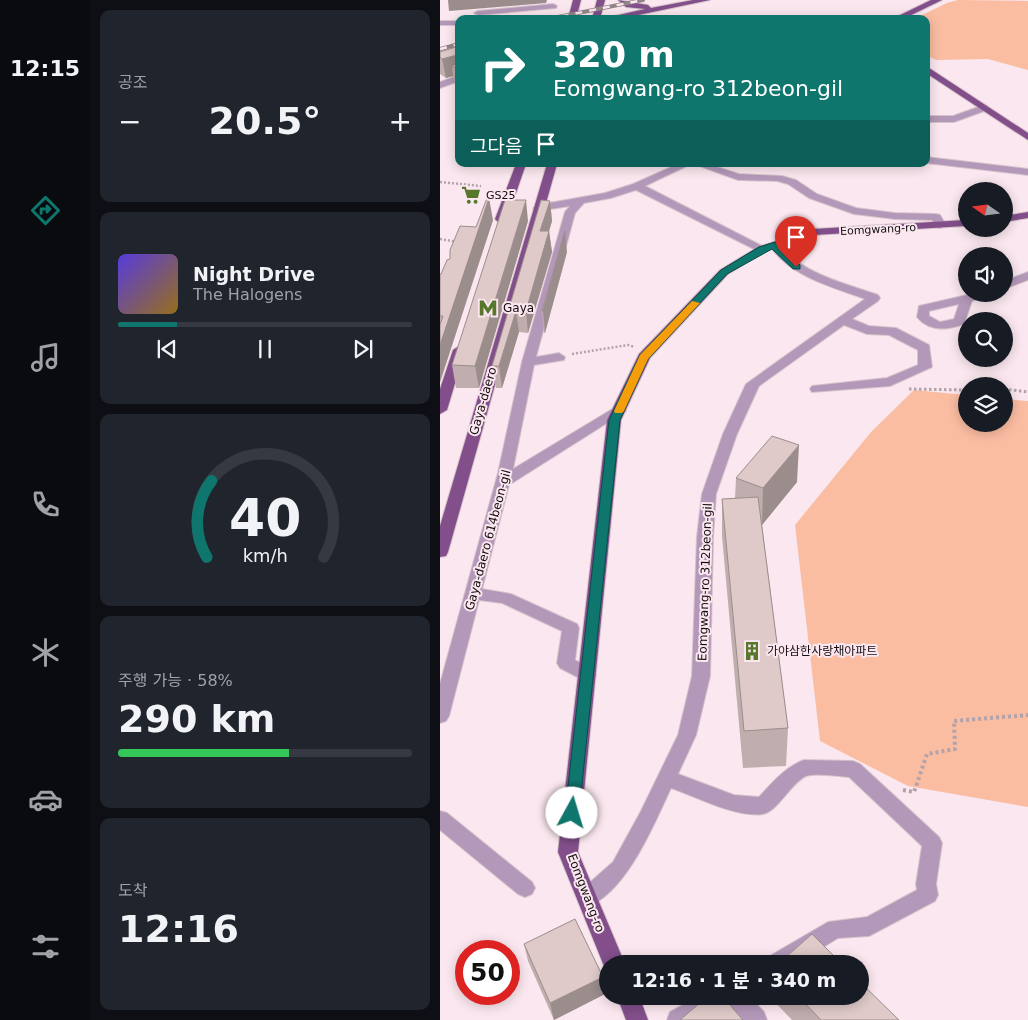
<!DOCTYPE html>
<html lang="ko">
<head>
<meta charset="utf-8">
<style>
	:root { --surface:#171b24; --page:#20242c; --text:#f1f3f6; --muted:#9ea1a6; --line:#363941; --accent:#0f766e }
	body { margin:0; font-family:"DejaVu Sans","Noto Sans KR",sans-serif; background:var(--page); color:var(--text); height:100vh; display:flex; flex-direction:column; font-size:19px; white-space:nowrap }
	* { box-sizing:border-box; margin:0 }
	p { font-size:16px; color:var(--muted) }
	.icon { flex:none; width:28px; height:28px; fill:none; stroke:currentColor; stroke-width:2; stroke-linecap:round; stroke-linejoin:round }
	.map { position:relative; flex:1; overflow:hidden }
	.drawer { display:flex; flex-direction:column; gap:10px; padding:10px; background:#0d0f14; width:350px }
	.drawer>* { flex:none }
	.top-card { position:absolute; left:15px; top:15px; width:475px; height:152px; border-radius:10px; box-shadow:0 2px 12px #0003; background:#0f766e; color:#fff; overflow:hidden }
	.needle { width:32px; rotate:284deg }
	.tools { position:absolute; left:518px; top:182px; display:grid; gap:10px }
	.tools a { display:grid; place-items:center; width:55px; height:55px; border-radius:50%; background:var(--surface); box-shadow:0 2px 12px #0003; font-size:25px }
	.speed { position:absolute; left:15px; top:940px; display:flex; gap:10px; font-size:25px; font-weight:700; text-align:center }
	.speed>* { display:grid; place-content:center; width:65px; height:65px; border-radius:50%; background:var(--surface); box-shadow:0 2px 12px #0003; line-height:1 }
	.speed .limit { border:8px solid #d22; background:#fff; color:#111 }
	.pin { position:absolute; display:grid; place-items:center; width:42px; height:42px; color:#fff; margin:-51px -21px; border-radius:50% 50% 50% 0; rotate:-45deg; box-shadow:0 0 5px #0007 }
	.pin .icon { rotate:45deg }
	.me { position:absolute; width:55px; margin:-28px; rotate:6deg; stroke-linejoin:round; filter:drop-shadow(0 0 4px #0008) }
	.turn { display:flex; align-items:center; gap:18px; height:105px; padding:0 15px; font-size:22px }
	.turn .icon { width:65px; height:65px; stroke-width:2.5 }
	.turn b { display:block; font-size:35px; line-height:42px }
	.then { display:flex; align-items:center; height:48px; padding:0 15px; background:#0003; gap:10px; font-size:19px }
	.big { font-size:38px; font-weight:700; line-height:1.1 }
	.drawer .card { flex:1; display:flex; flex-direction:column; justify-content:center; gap:8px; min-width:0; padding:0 18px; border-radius:10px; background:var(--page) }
	.drawer .dial { align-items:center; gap:0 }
	.dial svg { height:130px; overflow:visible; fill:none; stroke:var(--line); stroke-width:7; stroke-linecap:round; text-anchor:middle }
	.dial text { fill:var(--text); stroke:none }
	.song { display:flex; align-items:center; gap:15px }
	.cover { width:60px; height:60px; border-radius:8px; background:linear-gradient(135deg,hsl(250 70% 55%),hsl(40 70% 35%)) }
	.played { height:5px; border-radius:2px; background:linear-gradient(90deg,var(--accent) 20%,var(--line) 20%) }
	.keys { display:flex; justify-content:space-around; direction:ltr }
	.heat { display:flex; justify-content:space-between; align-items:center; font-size:28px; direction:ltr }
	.charge { height:8px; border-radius:4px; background:linear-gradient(90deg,#34c759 58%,var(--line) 0) }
	.trip { position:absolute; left:159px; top:955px; width:270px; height:50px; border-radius:25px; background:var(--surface); box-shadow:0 2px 12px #0003; font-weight:700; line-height:50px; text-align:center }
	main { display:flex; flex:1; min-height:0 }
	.tab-bar { display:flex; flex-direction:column; width:90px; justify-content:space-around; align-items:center; background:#090b0e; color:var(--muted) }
	.tab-bar .icon { width:35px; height:35px }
	.tab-bar .selected { color:var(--accent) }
	.tab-bar b { font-size:22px; color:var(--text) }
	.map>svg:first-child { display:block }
	.green { fill:#fabda2 }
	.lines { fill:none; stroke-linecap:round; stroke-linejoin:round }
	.minor-casing { stroke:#d6c4cb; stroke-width:2 }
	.major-casing { stroke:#d6c4cb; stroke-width:2 }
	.path-far2 { stroke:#b2a2a9; stroke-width:2.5; stroke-dasharray:2 2; stroke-linecap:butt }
	.path-far1 { stroke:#b2a2a9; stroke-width:3; stroke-dasharray:2.5 2.5; stroke-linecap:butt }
	.path { stroke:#b2a2a9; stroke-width:4; stroke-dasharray:3 3; stroke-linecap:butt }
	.minor { fill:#b498b9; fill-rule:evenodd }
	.major { fill:#824f8b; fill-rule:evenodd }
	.rail-casing { stroke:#92858a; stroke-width:4 }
	.rail { stroke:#fbe7ef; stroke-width:2.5; stroke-dasharray:7; stroke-linecap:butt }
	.wall { fill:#c0adad }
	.shaded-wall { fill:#9c8d8d }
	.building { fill:#dfc9c9; stroke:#9c8d8d }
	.route { fill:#0f766e; stroke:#0a4d48 }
	.slow { fill:#f59e0b }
	.labels { text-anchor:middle; stroke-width:4; stroke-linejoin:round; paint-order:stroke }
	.far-poi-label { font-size:11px; fill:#140e11; stroke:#fbe7ef; text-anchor:start }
	.far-street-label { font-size:11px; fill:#140e11; stroke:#fbe7ef }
	.poi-label { font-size:12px; fill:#140e11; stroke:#fbe7ef; text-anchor:start }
	.street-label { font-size:12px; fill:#140e11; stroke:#fbe7ef }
</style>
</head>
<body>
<main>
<nav class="tab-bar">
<b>12:15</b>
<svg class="icon selected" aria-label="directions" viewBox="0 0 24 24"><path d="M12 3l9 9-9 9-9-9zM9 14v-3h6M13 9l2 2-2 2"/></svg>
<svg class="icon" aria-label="music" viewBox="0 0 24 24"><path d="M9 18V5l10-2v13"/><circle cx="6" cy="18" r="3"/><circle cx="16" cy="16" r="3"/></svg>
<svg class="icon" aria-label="phone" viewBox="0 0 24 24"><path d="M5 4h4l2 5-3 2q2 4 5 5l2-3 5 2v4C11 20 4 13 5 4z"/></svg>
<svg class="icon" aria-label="climate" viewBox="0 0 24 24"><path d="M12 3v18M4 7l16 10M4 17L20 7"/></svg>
<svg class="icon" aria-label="car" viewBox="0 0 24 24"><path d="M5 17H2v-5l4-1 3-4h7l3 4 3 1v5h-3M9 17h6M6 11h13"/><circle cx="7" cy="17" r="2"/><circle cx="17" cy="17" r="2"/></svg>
<svg class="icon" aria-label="filters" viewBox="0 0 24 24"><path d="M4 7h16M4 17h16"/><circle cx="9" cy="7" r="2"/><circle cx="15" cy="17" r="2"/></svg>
</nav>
<section class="drawer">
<div class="card"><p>공조</p>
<div class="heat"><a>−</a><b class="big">20.5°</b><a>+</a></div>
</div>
<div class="card">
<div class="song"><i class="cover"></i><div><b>Night Drive</b><p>The Halogens</p></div></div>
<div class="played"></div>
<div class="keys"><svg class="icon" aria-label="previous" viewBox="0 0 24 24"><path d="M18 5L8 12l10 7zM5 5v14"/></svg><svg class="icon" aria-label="pause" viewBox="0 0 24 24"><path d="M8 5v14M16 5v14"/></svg><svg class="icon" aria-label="next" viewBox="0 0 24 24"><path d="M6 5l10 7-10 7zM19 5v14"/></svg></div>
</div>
<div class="card dial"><svg viewBox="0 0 100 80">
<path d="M14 69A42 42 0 1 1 86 69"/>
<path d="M14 69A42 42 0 0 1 17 22" stroke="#0f766e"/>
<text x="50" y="56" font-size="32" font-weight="700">40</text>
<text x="50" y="72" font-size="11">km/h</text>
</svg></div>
<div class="card"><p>주행 가능 · 58%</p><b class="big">290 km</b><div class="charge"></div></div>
<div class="card"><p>도착</p><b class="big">12:16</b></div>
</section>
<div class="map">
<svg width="588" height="1020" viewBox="0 0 588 1020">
	<rect width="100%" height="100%" fill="#fbe7ef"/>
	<path class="green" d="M518,0L588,1V70L548,59L496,60L486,55V19H474L507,3Z
		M474,390L526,395V424H564V399L588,401V807L468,786L380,741L355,525L431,432Z"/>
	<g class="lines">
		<g class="minor-casing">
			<path id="minor" d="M113,4L117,6L116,8L38,15L34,13L38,11Z
				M0,21H19V25H0Z
				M19,75V81L0,88V82Z
				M544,105L547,106V110L514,122H486V116H513Z
				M486,157L588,169V175L486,163Z
				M238,164H251L205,186L328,249L326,251H318L196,190L171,198L144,203L135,213L96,357L119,353L125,357L124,360L94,365L73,469L174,408H184L186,411L69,485L42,589L71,594L137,624L139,628L135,660L153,670L156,675L153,680L147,682L120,668L117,663L122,631L62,603L39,600L9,716L6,721L0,723V684L58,473L82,362L125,212L130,206L98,211L93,208L98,205L165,193L193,184Z
				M254,164H268L299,174L342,176L356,180L377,194L416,208L455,213L496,214L500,215L506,225L500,228L496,227L492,220L455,219L414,214L369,198L348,184L337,181L298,180Z
				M335,242L339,243C361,274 404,283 438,295L440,298L438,301L412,319L429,326L456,328L489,345L492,367L450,386L372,392L370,389L372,386L447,378L478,365V350L449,335L427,334L404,325L319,386L297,434L276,494L273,537L270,676L256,735L238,774L294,795L319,797C332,783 345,767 364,760L413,761L420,764L499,837L502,843L496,884L498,895L495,901L429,936L398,938L356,964H325L328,957L388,922L427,917L477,890L476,884L482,846L409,777C399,776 374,773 366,776C351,783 337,812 323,814C296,818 257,797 231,788C214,824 187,892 147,907L140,905L137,898L140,891L173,862L201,811L238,735L252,676L257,537L262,494L283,434L306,384L425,299C390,286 351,277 329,245Z
				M588,272V280L564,289V281Z
				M531,294H548L532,301L524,324C508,330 489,332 477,317L479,306ZM519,304L514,319L500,322L489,316V311Z
				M0,811L7,813L92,882L95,888L92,894L85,897L78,894L0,830Z
				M259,996H309L324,1012L327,1020H301L287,1004L259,1020H227L230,1012Z"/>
		</g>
		<g class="major-casing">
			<path id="major" d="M133,0H141L136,19H128Z
				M157,0H165L160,19H152Z
				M178,0L208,5L211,8L253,0H270L179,19H161L205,9L186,7Z
				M491,0H502L463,19H452Z
				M486,66L588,133V140L486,73Z
				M76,164H86L67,219L61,222L57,221L55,219Z
				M107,164H117L8,552L6,556L0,557V526Z
				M588,212V218L564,222V216Z
				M526,220V226L374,235L326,251L288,274L210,358L181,420L138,852L185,964H168L166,971L118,852L167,420L199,354L280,270L318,247L373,229Z
				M19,346L25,350L7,410L0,414V389L13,350Z
				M177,996H199L208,1020H186Z"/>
		</g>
		<path class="path-far2" d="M0,182L41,186
			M0,239L18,242
			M132,354L188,345L195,347"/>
		<path class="path-far1" d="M469,389L526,390
			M564,389L588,392"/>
		<path class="path" d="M463,790L474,792L487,754L515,749L514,721L588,715"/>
		<use href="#minor" class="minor"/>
		<use href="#major" class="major"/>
		<g class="rail-casing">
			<path id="rail" d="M108,19L203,0
				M0,49L19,44"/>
		</g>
		<use href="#rail" class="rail"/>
	</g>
	<path class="wall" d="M19,46V87L15,85L13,76L6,78L0,74V52Z
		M110,201L112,221L109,231L112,252L88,333L79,332L62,388H56L52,366Z
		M53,220L0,382V274H1L10,259L36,227Z
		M88,221L39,388H16L12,365Z
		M127,252L105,333H104L102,311Z
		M296,478L357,482L322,525L348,728L346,766L303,768L282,536V499L295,498Z
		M84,944L165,994L114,1020L88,961Z
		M331,996H420L459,1020H352L331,998Z"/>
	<path class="shaded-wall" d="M8,0H107L106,3L9,11Z
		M17,55L19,65L12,66L13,76L6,78L2,59Z
		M49,198L53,220L0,382V345Z
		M86,200L88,221L39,388L35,366Z
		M110,201L112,221L103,251L100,231Z
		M109,231L112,252L88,333L86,311Z
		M125,231L127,252L105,333L103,311Z
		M76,311L79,332L62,388L59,366Z
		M359,445L357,482L322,525L323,488Z
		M163,977L165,994L114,1020L110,1003Z"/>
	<path class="building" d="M19,46V70L12,66L18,63L17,55L2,59L0,57V52Z
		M47,198H49L0,345V325L3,316H0V274H1L7,260L10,259V250L20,226L36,227Z
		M65,200H86L35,366L12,365Z
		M101,200L110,201L100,231H109L86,311H76L59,366H52Z
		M125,231L103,311H102Z
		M332,436L359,445L323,488L296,478Z
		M318,497L348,728L304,731L282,499Z
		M135,919L163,977L110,1003L84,944Z
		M372,934L402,964H338Z
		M420,982L459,1020H381L358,996H420Z
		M268,996H282L303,1020H240Z"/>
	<path class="route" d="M335,242L360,265V269H353L332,249L287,274L208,359L180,420L139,813L137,817L132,819L127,817L125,813L169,420L200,355L281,270L319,247Z"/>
	<path class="slow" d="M252,301L260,303L208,359L184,411L182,413H175L174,411L200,355Z"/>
	<defs>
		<g id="supermarket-bare" transform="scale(1.5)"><path d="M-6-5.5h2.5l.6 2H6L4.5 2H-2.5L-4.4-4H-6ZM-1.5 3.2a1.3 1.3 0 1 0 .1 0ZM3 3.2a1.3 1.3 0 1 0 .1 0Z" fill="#57772d" stroke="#fbe7ef" stroke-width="2.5" paint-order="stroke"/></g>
		<g id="metro-bare" transform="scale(1.5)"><path d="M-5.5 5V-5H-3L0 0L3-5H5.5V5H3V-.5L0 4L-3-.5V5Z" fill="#57772d" stroke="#fbe7ef" stroke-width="2.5" paint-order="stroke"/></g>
		<g id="building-bare" transform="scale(1.5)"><path d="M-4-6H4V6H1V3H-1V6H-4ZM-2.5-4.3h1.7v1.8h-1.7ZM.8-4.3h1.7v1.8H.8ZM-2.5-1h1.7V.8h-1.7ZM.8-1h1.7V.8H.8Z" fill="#57772d" stroke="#fbe7ef" stroke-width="2.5" paint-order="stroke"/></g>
	</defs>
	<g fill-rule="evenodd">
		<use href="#supermarket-bare" x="31" y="195"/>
		<use href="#metro-bare" x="48" y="308"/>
		<use href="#building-bare" x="312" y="651"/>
	</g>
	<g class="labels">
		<g class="far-poi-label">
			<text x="46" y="199">GS25</text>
		</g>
		<g class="far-street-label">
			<text transform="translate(438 229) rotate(-3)" y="4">Eomgwang-ro</text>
		</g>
		<g class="poi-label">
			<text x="63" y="312">Gaya</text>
			<text x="327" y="655">가야삼한사랑채아파트</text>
		</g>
		<g class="street-label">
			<text transform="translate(43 401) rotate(-74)" y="4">Gaya-daero</text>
			<text transform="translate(48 540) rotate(-75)" y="4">Gaya-daero 614beon-gil</text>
			<text transform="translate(265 582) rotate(-88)" y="4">Eomgwang-ro 312beon-gil</text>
			<text transform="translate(146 893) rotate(69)" y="4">Eomgwang-ro</text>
		</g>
	</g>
</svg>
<div class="tools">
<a><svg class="needle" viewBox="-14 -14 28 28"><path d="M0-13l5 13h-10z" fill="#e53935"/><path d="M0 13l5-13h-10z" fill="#9ea1a6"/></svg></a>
<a><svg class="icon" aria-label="sound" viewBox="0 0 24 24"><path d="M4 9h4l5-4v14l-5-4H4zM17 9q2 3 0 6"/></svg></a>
<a><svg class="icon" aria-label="search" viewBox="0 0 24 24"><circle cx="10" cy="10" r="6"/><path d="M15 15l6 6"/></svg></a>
<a><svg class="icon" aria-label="layers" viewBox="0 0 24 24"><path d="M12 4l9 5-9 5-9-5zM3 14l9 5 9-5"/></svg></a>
</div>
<div class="speed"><div class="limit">50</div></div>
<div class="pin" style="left:356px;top:267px;background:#d93025"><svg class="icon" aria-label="arrive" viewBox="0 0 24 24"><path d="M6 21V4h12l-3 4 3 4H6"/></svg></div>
<svg class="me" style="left:132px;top:813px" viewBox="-20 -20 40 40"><circle r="19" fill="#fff"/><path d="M0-13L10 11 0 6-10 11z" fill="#0f766e"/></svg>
<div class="trip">12:16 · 1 분 · 340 m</div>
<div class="top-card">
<div class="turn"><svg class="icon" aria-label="right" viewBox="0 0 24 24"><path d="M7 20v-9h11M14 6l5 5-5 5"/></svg><div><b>320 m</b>Eomgwang-ro 312beon-gil</div></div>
<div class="then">그다음<svg class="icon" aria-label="arrive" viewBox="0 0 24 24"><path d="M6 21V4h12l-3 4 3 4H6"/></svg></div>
</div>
</div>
</main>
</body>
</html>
